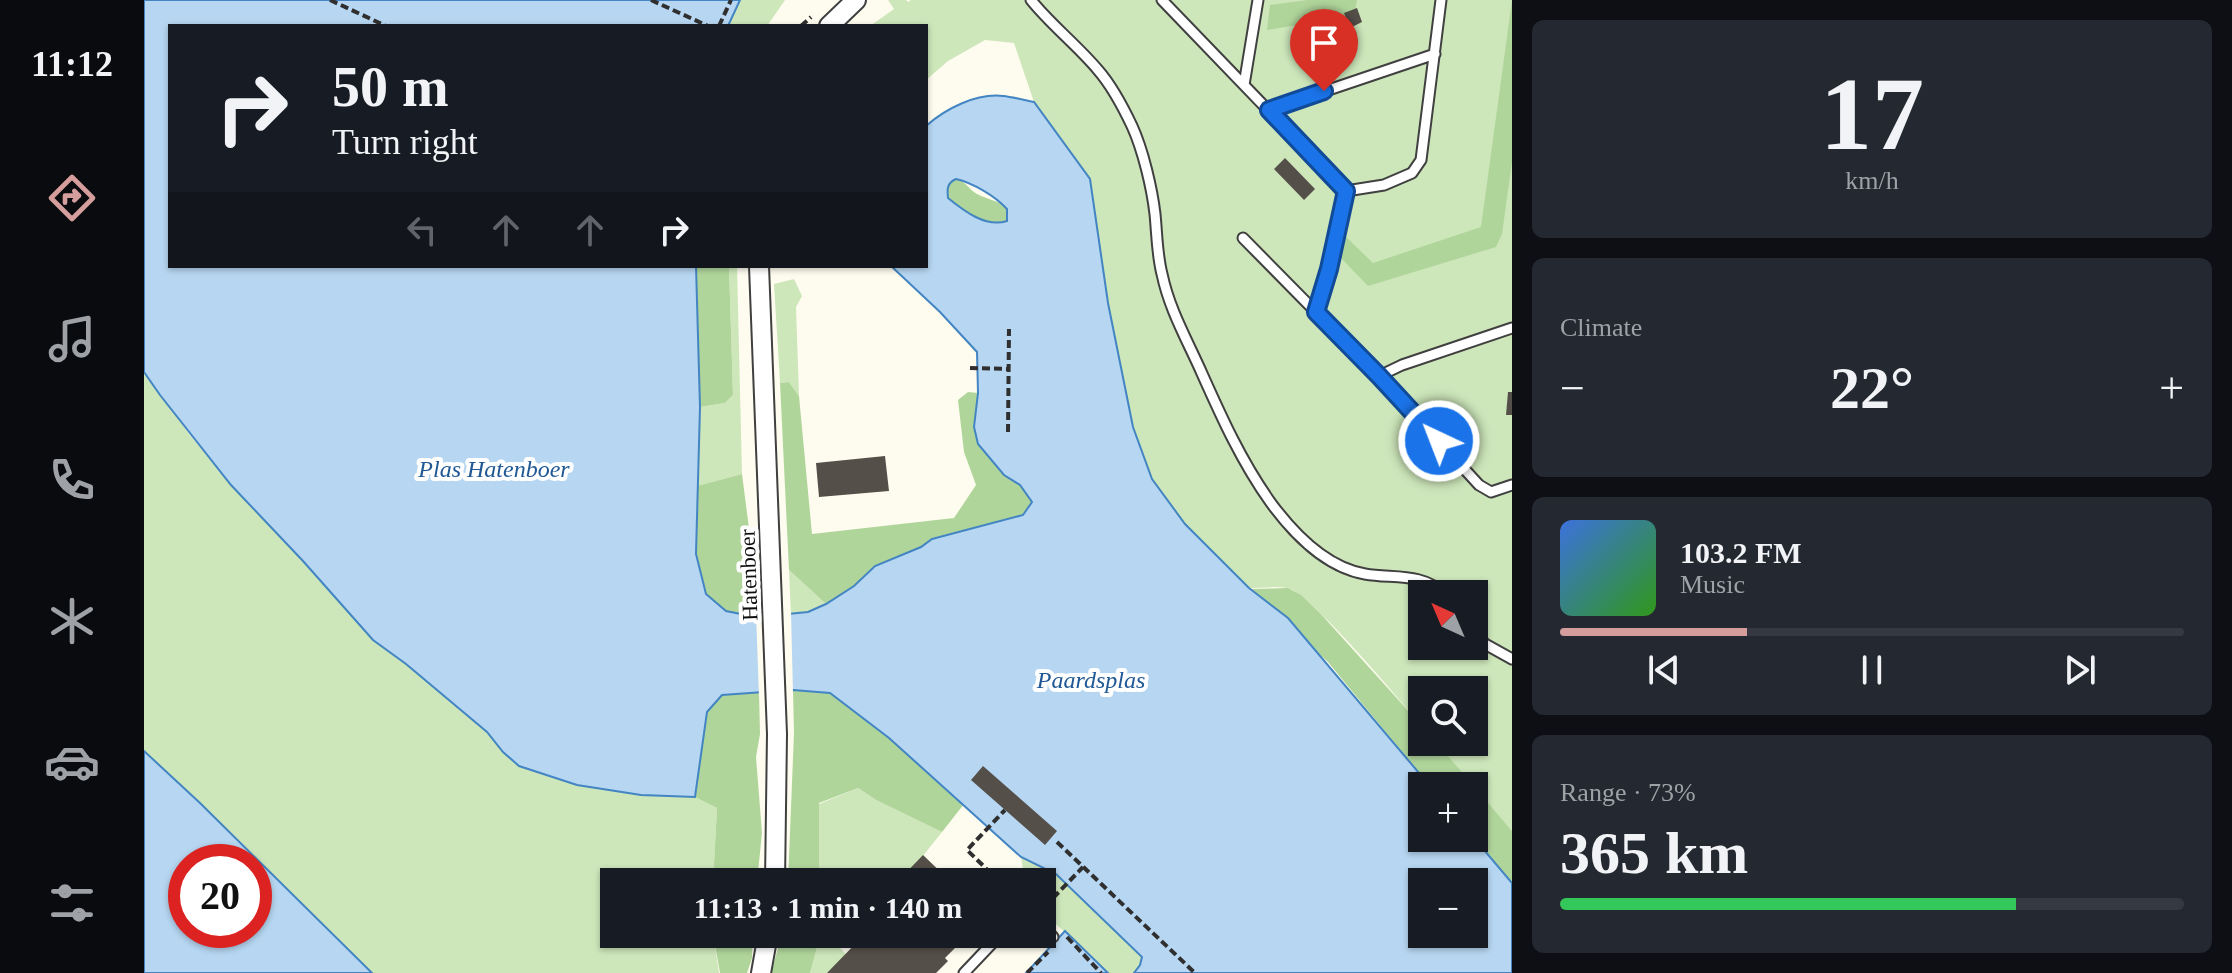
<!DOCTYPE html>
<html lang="en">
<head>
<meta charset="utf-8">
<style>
	:root { --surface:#171b24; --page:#242831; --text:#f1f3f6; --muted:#9ea1a6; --line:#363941; --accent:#d59d9c }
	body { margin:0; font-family:"Times New Roman",serif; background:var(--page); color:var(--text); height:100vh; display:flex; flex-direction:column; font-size:30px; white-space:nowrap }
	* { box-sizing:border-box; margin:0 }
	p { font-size:26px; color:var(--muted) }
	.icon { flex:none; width:44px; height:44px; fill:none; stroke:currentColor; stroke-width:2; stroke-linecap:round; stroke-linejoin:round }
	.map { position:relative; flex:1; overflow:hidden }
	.panel { display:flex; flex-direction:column; gap:20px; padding:20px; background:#0d0f14; width:720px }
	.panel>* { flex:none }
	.banner { position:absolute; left:24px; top:24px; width:760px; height:244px; border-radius:0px; box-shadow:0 2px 6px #0004; background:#171b24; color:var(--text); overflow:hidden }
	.needle { width:52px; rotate:316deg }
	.buttons { position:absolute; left:1264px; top:580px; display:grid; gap:16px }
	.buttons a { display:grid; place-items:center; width:80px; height:80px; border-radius:0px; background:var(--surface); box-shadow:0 2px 6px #0004; font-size:40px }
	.speed { position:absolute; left:24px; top:844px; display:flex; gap:16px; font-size:40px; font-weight:700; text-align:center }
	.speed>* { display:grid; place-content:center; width:104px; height:104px; border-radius:50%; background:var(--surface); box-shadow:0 2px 6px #0004; line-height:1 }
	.speed .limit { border:12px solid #d22; background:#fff; color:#111 }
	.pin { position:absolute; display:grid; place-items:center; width:68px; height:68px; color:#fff; margin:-82px -34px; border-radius:50% 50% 50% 0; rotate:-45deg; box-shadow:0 0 8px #0007 }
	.pin .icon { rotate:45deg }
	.me { position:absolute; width:88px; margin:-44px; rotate:317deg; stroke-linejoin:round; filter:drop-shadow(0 0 6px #0008) }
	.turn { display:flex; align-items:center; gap:28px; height:168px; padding:0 32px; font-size:36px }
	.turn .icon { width:104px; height:104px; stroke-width:2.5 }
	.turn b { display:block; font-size:56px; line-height:68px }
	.lanes { display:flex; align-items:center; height:76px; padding:0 32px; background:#0003; justify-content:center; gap:40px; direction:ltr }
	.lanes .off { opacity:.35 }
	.big { font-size:60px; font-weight:600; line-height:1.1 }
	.panel .widget { flex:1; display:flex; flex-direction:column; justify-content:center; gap:12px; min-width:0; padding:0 28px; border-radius:12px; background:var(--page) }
	.panel .dial { align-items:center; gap:0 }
	.dial b { font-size:104px; line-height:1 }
	.song { display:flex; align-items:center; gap:24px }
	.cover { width:96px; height:96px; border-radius:12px; background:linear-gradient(135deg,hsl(220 70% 55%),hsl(110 70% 35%)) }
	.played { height:8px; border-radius:4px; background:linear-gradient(90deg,var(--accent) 30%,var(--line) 30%) }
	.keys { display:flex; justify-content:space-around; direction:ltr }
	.heat { display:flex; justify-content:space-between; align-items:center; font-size:44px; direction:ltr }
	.charge { height:12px; border-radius:6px; background:linear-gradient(90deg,#34c759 73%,var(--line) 0) }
	.trip { position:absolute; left:456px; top:868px; width:456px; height:80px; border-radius:0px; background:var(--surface); box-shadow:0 2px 6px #0004; font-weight:600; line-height:80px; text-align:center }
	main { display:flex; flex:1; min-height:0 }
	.tabs { display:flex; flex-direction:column; width:144px; justify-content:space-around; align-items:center; background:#090b0e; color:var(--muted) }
	.tabs .icon { width:56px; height:56px }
	.tabs .active { color:var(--accent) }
	.tabs b { font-size:36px; color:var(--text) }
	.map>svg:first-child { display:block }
	.green { fill:#cde6ba; fill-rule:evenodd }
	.forest { fill:#b0d59b }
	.water { fill:#b6d6f1; stroke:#4385c3; stroke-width:2; fill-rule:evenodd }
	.pier { fill:#fefcee }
	.building { fill:#554f4a }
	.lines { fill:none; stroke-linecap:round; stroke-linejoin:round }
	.service-casing { stroke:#404040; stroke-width:13 }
	.minor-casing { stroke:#404040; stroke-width:22 }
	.path { stroke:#2f2f2f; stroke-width:4; stroke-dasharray:8 4; stroke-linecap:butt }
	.service { stroke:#fff; stroke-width:9 }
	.minor { stroke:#fff; stroke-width:18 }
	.route-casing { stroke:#114b97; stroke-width:20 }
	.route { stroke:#1a73e8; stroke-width:14 }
	.labels { text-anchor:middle; stroke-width:8; stroke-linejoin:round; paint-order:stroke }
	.street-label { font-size:22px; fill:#0d0d0d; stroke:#fff }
	.water-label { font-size:24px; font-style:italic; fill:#205895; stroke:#fff }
</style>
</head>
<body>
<main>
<nav class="tabs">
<b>11:12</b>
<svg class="icon active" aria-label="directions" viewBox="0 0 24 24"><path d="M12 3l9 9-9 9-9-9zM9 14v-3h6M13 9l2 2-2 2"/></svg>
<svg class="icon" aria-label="music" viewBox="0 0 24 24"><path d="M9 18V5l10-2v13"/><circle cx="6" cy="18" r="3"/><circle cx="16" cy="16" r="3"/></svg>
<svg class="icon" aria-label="phone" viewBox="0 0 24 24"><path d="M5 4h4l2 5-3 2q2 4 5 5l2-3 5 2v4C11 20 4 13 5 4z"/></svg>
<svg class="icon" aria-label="climate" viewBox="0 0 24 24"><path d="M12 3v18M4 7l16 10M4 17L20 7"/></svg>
<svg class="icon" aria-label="car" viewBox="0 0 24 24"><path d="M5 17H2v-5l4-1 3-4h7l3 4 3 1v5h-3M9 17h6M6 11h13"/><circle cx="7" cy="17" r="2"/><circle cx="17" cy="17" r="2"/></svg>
<svg class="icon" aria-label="filters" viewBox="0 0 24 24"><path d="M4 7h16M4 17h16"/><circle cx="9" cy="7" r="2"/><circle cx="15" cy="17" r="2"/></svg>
</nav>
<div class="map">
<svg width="1368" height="973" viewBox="0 0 1368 973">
	<rect width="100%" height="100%" fill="#fefcee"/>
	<path class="green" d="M596,0H641L623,26H584Z
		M744,0H762L764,2L767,0H1368V831L1292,742H1330V690H1278V726C1257,702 1167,593 1143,588C1131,586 1117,588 1105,588L1041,524L1008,479L989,427L964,303L946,179L890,102L870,43L841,40L804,61L782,80V26H726L750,9ZM1278,594H1330V646H1278Z
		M585,266H593L598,474L553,486L556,407L581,403L589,395Z
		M650,279L658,296L652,307L655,396L645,382L636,383L630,284Z
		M0,372L45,434L87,485L159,561L229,640L262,664L343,732L359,752L497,795L551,797L573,808L569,882H470V934H569L575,973H228L56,803L0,751Z
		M645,570L682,604L664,612L647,615Z
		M714,788L732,800L798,832L758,882H675V804Z
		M877,857L912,874L998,957L996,965L990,973H964L898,911V882H881Z
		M674,934H709L696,948L707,959L693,973H666L674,944Z"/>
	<path class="forest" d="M1164,0H1213L1210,16L1123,30L1126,5Z
		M1368,0V162L1358,234L1352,247L1224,286L1196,257L1200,235L1229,263L1337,227Z
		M812,179C823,182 824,189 833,194C844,200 855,200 864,209L863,221C842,228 821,211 804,198C803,189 803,183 812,179Z
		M552,266H585L589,395L581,403L556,407Z
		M645,382L655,396L668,534L810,518L832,485L820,452L814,400L824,392L834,393L830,427L834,445L860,475L876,485L888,501L879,515L788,538L777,547L731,566L710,586L682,604L645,570L636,383Z
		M598,474L611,575L612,617L582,611L562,594L552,555L553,486Z
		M1144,588L1157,595L1176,613L1278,726V742H1292L1330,786H1286L1184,662L1105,589Z
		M649,690L686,693L745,738L820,804L798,832L732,800L714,788L675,803V882H644L650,733Z
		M615,692L616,734L612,757L618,833L613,882H569L573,808L551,797L563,712L578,695Z
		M1330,786L1368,831V883L1330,838Z
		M569,934H609L608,958L603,973H576Z
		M638,934H674V944L666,973H627Z"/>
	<path class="water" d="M0,0H596L584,26H26V266H552L556,407L552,554L562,594L582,611L612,617L664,612L682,604L710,586L731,566L777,547L788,539L879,515L888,502L876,485L860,475L834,444L830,427L834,393L833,352L796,312L747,266H782V126C801,109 832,93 859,96C869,97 880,100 890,102L946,179L964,303L989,427L1008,479L1041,524L1105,588L1144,618L1286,786H1278V838H1330L1368,883V973H990L996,965L998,957L912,874L877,857L745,738L686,693L649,690L578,695L563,712L551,797L497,795L433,785L375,766L359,752L343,732L262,664L229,640L159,561L87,485L16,395L0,372ZM812,179C829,183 851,196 863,209V221C842,228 820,211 804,198C803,189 803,183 812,179ZM1278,882H1330V934H1278Z
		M0,751L56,803L228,973H0ZM110,862V930H42V862Z
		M921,931L964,973H882Z"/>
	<path class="pier" d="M647,611L649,694L615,696L612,613Z"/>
	<path class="building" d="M1213,8L1218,22L1206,28L1200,13Z
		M1212,31L1214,42L1205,44L1202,33Z
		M1141,158L1171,189L1160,200L1130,169Z
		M1364,392H1368V415H1362Z
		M741,456L745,491L675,497L672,463Z
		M839,766L913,831L901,845L827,780Z
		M779,855L807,882H753Z
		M711,934H825L801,958L804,961L792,973H683L716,939Z"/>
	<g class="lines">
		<g class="service-casing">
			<path id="service" d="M887,0C907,25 933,45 954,70C968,86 979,107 988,126C999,150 1008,188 1011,214C1013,234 1013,255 1018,274C1025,308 1042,338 1056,369C1077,416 1097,461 1127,503C1150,534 1181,567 1221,574C1248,579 1278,572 1300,594
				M1018,0L1202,191L1240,185L1268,173L1277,160L1297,0
				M1100,85L1114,0
				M1125,110L1291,54
				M1099,238L1235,376L1335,485L1347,492L1368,485
				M1172,312L1185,269L1202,191
				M1235,376L1258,365L1368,328
				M1330,631L1341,644L1368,659
				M898,925L909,937
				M820,973L857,934"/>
		</g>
		<g class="minor-casing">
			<path id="minor" d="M685,26L712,0
				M615,266L633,734L631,882
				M617,973L624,934"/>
		</g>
		<path class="path" d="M186,0L242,26
			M507,0L564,26
			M575,26L587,0
			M657,26L667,17
			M826,368L865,369
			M864,432L865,329
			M913,842L1051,973
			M856,882L823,850L861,810
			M909,898L939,867
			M923,937L957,973
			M883,973L904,952"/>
		<use href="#service" class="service"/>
		<use href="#minor" class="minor"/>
	</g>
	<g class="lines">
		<g class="route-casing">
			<path id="route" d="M1180,91L1125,110L1202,191L1185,269L1172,312L1235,376L1295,441"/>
		</g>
		<use href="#route" class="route"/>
	</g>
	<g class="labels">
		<g class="street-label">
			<text transform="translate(604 575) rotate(-92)" y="8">Hatenboer</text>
		</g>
		<g class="water-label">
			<text x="350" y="477">Plas Hatenboer</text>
			<text x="947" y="688">Paardsplas</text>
		</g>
	</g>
</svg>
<div class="buttons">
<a><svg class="needle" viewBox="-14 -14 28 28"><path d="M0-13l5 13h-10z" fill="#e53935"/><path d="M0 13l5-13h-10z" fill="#9ea1a6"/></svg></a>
<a><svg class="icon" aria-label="search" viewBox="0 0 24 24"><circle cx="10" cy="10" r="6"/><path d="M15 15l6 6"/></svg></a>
<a>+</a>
<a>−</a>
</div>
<div class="speed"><div class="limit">20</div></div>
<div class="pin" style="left:1180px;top:91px;background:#d93025"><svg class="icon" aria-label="arrive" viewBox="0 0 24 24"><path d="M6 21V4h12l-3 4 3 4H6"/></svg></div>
<svg class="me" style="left:1295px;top:441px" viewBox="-20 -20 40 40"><circle r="17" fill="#1a73e8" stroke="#fff" stroke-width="3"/><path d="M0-11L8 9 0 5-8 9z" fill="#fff"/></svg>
<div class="trip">11:13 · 1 min · 140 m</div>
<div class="banner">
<div class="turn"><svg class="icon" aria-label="right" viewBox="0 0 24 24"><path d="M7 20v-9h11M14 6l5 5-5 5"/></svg><div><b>50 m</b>Turn right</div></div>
<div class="lanes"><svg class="icon off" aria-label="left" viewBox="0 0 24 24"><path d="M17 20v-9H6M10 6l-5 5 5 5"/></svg><svg class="icon off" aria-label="ahead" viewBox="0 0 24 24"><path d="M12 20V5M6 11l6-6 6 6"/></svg><svg class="icon off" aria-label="ahead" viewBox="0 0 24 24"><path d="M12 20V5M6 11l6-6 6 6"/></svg><svg class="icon" aria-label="right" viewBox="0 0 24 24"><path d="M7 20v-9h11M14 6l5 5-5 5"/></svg></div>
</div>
</div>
<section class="panel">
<div class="widget dial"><b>17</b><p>km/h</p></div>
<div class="widget"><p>Climate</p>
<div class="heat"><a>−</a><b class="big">22°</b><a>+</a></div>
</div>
<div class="widget">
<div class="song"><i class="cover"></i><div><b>103.2 FM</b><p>Music</p></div></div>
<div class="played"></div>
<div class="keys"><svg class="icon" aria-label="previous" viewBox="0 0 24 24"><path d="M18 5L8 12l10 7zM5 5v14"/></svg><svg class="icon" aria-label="pause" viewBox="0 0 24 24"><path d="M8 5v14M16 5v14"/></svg><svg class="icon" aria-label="next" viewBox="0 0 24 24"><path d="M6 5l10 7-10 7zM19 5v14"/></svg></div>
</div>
<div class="widget"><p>Range · 73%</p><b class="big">365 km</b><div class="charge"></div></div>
</section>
</main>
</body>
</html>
